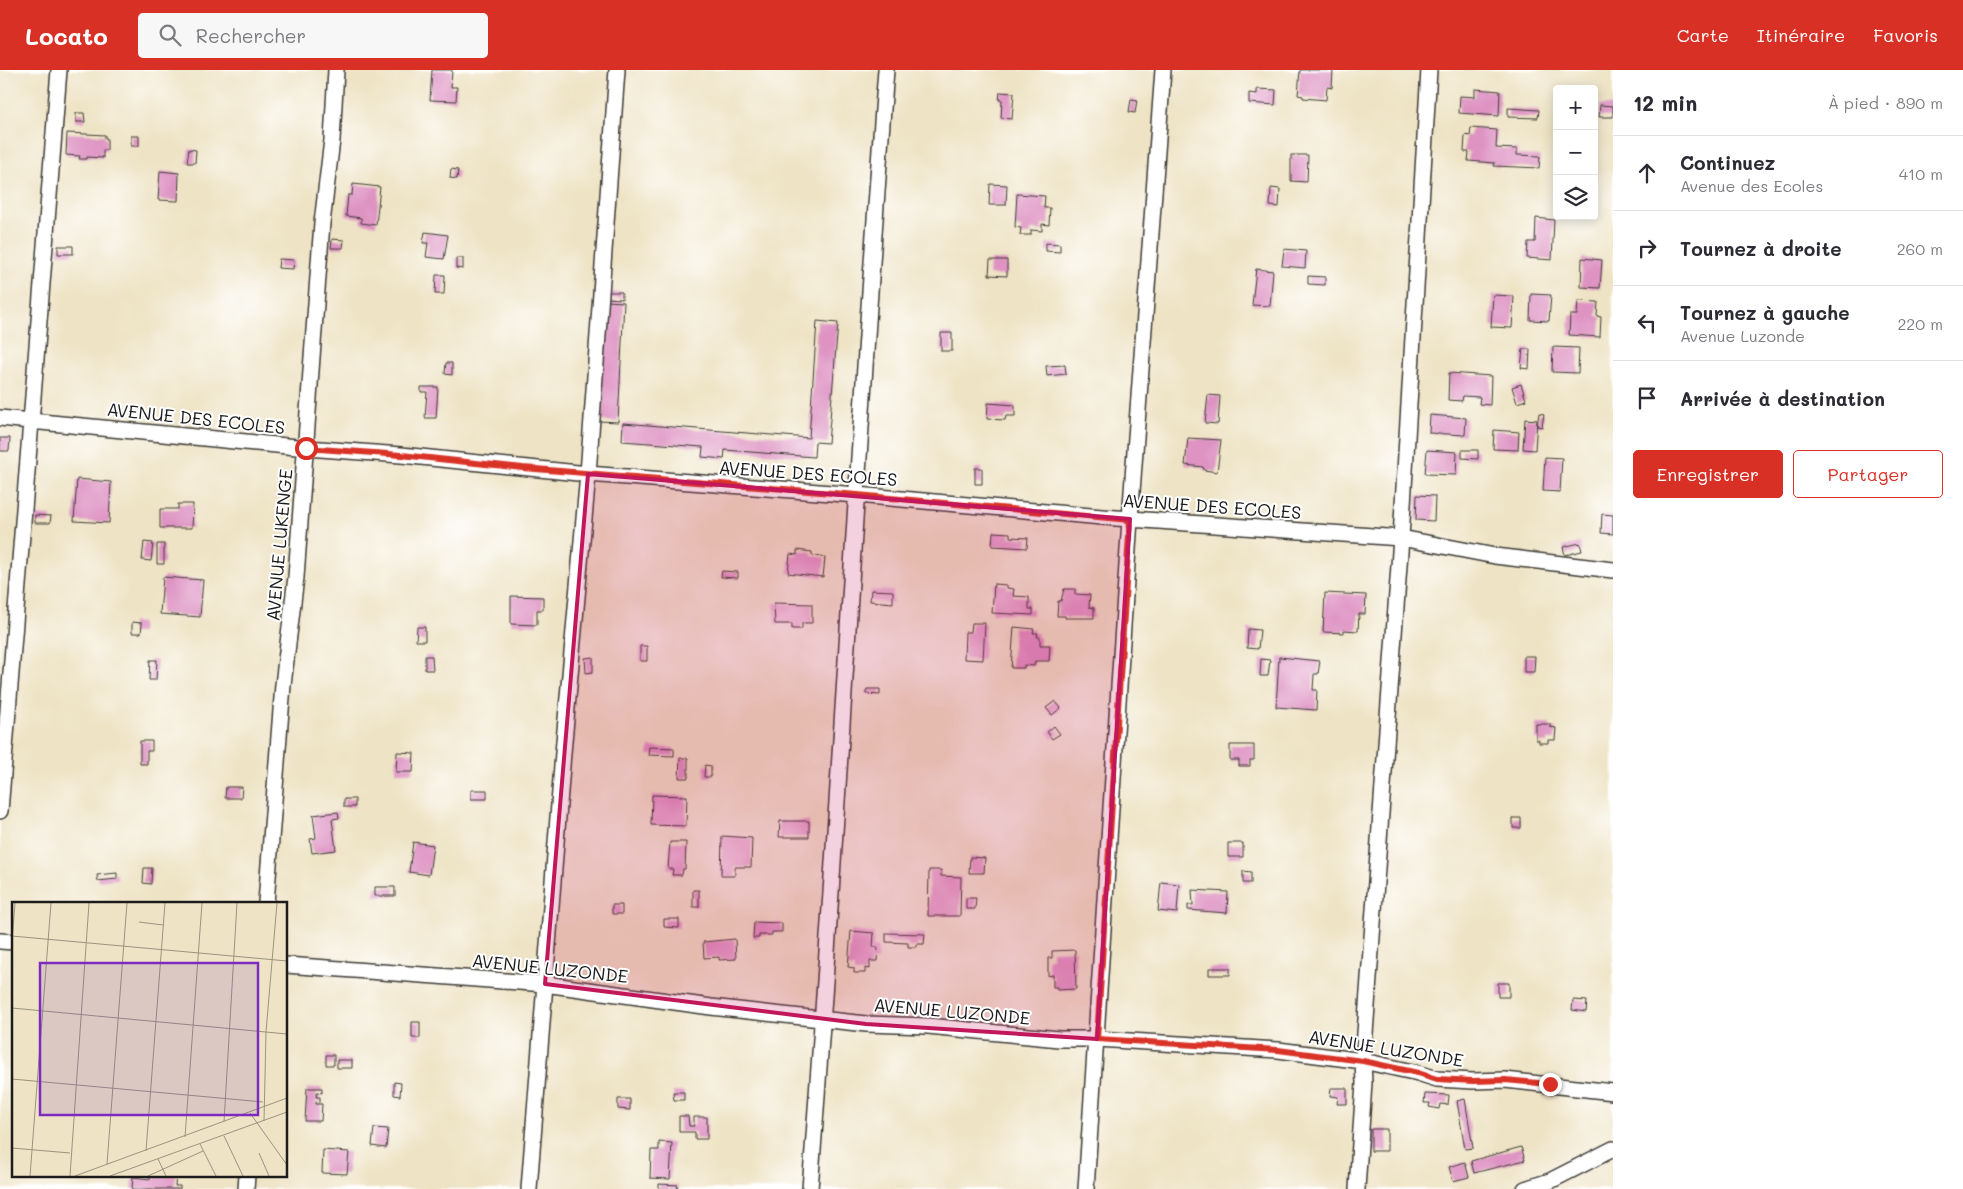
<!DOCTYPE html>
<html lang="fr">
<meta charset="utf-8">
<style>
:root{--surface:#fff;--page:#f7f7f7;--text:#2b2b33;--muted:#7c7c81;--line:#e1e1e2;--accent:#d93025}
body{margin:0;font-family:Mali,sans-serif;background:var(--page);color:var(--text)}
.controls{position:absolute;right:15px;top:15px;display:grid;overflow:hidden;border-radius:5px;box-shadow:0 2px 12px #0003}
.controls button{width:45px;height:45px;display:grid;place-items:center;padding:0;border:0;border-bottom:1px solid var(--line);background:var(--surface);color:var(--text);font:25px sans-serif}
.stop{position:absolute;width:15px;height:15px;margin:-11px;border:4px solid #d93025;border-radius:50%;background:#fff}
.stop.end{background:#d93025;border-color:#fff;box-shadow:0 1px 5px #0008}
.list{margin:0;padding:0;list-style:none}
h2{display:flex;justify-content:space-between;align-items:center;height:65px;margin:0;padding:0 20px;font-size:21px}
h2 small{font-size:16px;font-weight:400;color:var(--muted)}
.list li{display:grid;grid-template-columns:32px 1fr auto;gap:15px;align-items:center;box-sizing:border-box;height:75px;padding:0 20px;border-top:1px solid var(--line)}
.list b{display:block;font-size:19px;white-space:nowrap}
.list p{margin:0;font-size:16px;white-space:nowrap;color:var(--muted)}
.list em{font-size:16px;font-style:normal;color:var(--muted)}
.actions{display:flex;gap:10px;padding:15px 20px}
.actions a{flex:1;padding:11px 0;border:1px solid var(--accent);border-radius:5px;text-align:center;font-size:18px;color:var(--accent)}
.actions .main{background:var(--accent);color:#fff}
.icon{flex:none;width:28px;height:28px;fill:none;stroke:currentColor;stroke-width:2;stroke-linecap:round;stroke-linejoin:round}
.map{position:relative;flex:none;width:1613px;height:1119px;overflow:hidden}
header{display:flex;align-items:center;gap:30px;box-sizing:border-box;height:70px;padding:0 25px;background:var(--accent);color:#fff}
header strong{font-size:24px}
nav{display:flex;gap:28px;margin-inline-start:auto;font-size:18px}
.search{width:350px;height:45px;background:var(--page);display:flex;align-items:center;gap:12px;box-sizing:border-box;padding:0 18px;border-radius:5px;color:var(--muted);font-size:19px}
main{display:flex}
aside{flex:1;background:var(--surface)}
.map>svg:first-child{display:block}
.building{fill:#de93c2}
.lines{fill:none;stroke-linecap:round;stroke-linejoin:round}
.street-casing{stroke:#3c3a35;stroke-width:18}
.street{stroke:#fff;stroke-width:15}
.route{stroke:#d93025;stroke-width:6}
.marked{fill:#c2185b;fill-opacity:0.2;stroke:#c2185b;stroke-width:4;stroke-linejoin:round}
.labels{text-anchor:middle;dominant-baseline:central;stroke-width:4;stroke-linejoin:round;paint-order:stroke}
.street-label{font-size:18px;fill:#1c1c1c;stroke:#fff}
.inset-road{fill:none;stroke:#9a9381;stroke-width:1}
.view{fill:#7b2cbf;fill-opacity:0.15;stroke:#7b2cbf;stroke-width:2.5}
.inset-edge{fill:none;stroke:#1c1c1c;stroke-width:2.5}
</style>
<header>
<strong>Locato</strong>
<div class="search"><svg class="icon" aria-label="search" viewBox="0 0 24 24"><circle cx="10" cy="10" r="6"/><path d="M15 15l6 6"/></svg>Rechercher</div>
<nav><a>Carte</a><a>Itinéraire</a><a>Favoris</a></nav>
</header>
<main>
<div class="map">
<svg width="1613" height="1119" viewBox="0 0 1613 1119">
<rect width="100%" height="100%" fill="#fff"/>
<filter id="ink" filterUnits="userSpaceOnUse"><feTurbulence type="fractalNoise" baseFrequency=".02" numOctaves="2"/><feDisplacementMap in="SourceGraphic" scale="10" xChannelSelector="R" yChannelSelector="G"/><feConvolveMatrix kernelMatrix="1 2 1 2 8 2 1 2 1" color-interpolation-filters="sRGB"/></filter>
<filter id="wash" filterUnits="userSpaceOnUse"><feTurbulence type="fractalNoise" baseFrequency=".0096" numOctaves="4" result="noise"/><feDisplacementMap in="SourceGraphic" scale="20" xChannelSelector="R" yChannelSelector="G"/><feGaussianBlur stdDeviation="1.12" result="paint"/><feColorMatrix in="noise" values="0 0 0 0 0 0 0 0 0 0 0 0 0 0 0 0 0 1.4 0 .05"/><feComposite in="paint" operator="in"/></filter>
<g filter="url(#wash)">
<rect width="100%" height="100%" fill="#eee3c5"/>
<g id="blocks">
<path class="building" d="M432,0h20l-1,17h6l-1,14 -26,-1z
M1300,0h33l-1,18 -5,-1 -1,13 -23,-2v-2l-5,-1z
M1257,19l19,1 -1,15 -26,-2v-10l8,1z
M1475,19l25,2 -1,25 -40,-3 1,-17 15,1z
M1000,22l14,1 -2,26 -11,-1 1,-18h-3z
M1131,29l6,1 -2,13 -6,-1z
M1600,35l13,1v11h-14z
M1508,38l31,2 -1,8 -30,-1z
M76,43h8l1,9h-9z
M1471,58l26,2 -1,18 21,1v6l23,1 -1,12 -45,-2 1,-3 -27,-2 1,-9h-5l1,-17 5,1z
M67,63l38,2v3h2v12h-4v8l-16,-1v2h-8l1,-3 -14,-1z
M131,66h8v10h-8z
M189,79l7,1 -1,13h-8z
M1291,85h17l-1,27 -16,-1z
M451,99l7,1 -1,9 -7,-1z
M160,101l19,2 -1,28 -20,-1z
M353,114l27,3 -4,38 -15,-2v-5l-15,-2 2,-21h4z
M990,114l17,1 -1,20h-17z
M1271,118l9,1 -1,18 -9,-1z
M1017,124l28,2 -1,12h6l-1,17 -7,-1v7l-11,-1v5h-11l1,-7 -6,-1z
M1536,148l18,2 -2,40 -25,-2 1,-16h7z
M425,162l23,3 -4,24 -18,-2 2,-14h-5z
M332,169l12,1 -1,8h-12z
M1046,173l14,1v8l-14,-1z
M58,176h15v8h-15z
M1284,179l22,2 -1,17 -23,-2z
M456,188h7v11l-7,-1z
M1582,188l20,2 -2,28 -19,-1z
M279,189l15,1 -1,9 -15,-1z
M990,190h17v16l-18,-1z
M1256,199l17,2 -3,35 -18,-1z
M436,205h9l-1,19h-9z
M1308,206l17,1v8l-17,-1z
M607,222h15v7l-16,-1z
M1531,224l20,1 -2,26 -19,-1z
M1493,225l21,1 -2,32 -21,-1z
M606,231l18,1 -6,120 -19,-1z
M1578,231l20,1 -1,14 4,1 -1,20 -31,-2 1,-20h7z
M817,251l21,2 -10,120 -13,-1 -1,15 -89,-7 -1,9 -22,-2 1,-10 -81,-6 1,-18 186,15z
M941,263h11v18h-11z
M1553,277l26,1 -1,25 -26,-1z
M1523,279h7l-1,20 -8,-1z
M446,293h6v12l-7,-1z
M1065,295l1,9 -19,2 -1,-10z
M1449,303l42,3 -1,29 -11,-1 1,-7 -17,-1 -1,5 -14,-1z
M1521,314l5,16 -9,3 -5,-16z
M421,317h17l-2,31h-11l2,-26h-6z
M1208,325l12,1 -2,28 -13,-1z
M988,333l27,2v11h-9l-1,4 -18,-1z
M1539,343l5,1 -2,13 -5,-1z
M1430,345l36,3 -1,17 -36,-2z
M1525,349l12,1 -2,30 -12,-1z
M1494,360l25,2 -1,18 -25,-1z
M0,368h10l-1,13h-9z
M1188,368l33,2 -4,32 -13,-2 -1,-3 -18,-2z
M1427,380l30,2 -1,23 -31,-1z
M1462,380h16v9l-16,-1z
M1545,387l17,1 -2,34 -17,-1z
M975,398h7v16h-7z
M77,409l34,3 -2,41 -35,-2z
M1417,425l18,1 -1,25 -18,-1z
M178,434h15l-1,24h-32v-19h18z
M1602,444l11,1v19l-12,-1z
M35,445l16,1 -1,7h-15z
M993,462l17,1v4l18,1 -1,10 -35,-2z
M144,472l9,1 -2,18 -9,-1z
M1580,473l2,8 -17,4 -2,-8z
M157,474h7v20h-7z
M797,480l15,2v3l13,3 -2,19 -35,-4 2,-19 7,1z
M722,501l16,1v6l-17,-1z
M163,507l40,3 -3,37 -40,-3z
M994,514l13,1v3l7,1 -1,7 16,1v12h4v6l-41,-2z
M1064,519h11v5l15,1 -1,12 5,1v10h-29v-2h-8l1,-15h3z
M871,520l22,1v12l-23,-2z
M1325,523l41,2 -1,19h-6l-1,17 -14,-1v3l-21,-1z
M511,526l32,1v13h-6v15l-26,-1z
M774,533l38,1v19h-10v6h-10v-5h-17z
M132,552l10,1 -1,10h-9z
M972,553h13l-2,37 -19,-1 1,-27h6z
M417,557h8v14h-9z
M1014,557l20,2 -1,4h5l-1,4h3v8h10l-1,16h-14l-1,5 -10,-1v3h-13z
M1248,559l12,1 -2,19 -11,-1z
M640,576h7v15h-7z
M425,586h7l1,14h-8z
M1524,586h11l-1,16h-10z
M593,587v15l-7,1 -1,-15z
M1279,587l41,4 -2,13h-4l-1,16h4l-1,20 -40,-3z
M1261,589l9,1 -2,16h-8z
M150,590h7l-1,20h-7z
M867,619h13v6l-14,-1z
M1055,631l6,7 -9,7 -6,-7z
M1536,654h14v3l6,1 -1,12h-7v3h-9v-3h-3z
M1054,656l6,8 -8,5 -5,-7z
M140,671h12v10h-5v13h-7z
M1230,675h24v15h-4v6h-11v-6h-9z
M649,677l25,1v8l-26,-1z
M397,682l17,1 -1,19h-17z
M680,688h8v20h-9z
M705,695l6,1v11h-7z
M226,717h16l-1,11h-16z
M471,720h16v9h-16z
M652,725l35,1 -1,30 -35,-1z
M344,729h11v8h-11z
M338,742l1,6 -7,1 4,31 -24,3 -2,-14 6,-1 -3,-23z
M1513,748h8v10h-8z
M780,751h29v16h-30z
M722,766l30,2 -1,29h-16v9h-14z
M413,772l20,3 -4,30 -20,-3z
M670,772h16l-1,27h-2l-1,6h-10l1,-6h-5z
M1228,773h15v14h-15z
M970,787l15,1 -1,15h-15z
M144,798h8l-1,16 -8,-1z
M929,800h12v6l20,1 -1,39h-32z
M1243,801l8,1v11h-8z
M117,803v6l-19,2 -1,-6z
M1161,812l18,2 -2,29 -19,-2z
M375,817h20v9h-20z
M693,820h6v17h-6z
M1192,820l36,2 -1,21 -39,-3v-5h5z
M966,828h10l-1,11h-9z
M612,835h10v9h-10z
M664,849h15v9l-15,-1z
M754,852l28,1v9h-10v3h-13v3h-6z
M851,861l23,2 -1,14h5l-1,14h-7v8l-5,-1v5h-11v-5l-6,-1z
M886,863l39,1 -1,10h-7v3h-9v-4l-22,-1z
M735,869l1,20 -17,1v-3l-15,1 -1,-16z
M1075,880l1,39 -19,1v-3h-4v-12l-5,1v-18h4v-7z
M1209,898h21v7h-21z
M1498,913h11v14h-11z
M1573,930l14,1 -1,11 -14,-2z
M412,952h8v16h-8z
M326,985h8v10h-8z
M337,990h15v8h-15z
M394,1012l7,1 -1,13 -6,-1z
M307,1018h15v5l-5,-1 -1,5h4v5l-4,-1v3h6l-1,17h-16z
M1331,1018h16v16h-10l1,-7 -8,-1z
M673,1022h11v8h-10z
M1425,1024l24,1 -1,10 -8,-1 -1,5 -10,-2 1,-4h-6z
M618,1029h12v11l-12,-1z
M1465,1029l8,49 -8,1 -8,-48z
M679,1046h9l1,10h5v-9h13v22h-12v-7h-16z
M374,1058l14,1 -2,19 -14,-2z
M1371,1059h16v22h-16z
M659,1072l13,1 -2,36 -20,-1 1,-28h8z
M1521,1077l4,13 -51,13 -3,-12z
M323,1080l26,2 -2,22 -25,-1z
M1465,1092l4,15 -16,4 -4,-14z
M150,1105h26l-1,11h5v3h-48l1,-12 17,2z
M659,1114l19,1 -1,4h-18z"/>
</g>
</g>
<g filter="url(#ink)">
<use href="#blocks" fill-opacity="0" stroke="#3c3a35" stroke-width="1"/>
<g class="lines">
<defs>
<path id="street" d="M0,348l307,30 94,7 187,19 269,21 245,22 299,21 94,18 118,14
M0,741l59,-741
M266,833l17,-218 13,-108 16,-220 10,-134 10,-83 4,-70
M0,871l14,1
M286,895l259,19 166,23 155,17 62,2 131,13h38l181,11 85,11 55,12 19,6 36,2 32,-1 108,12
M246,1119l1,-14
M529,1119l34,-436 25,-279 29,-404
M810,1119c29,-373 47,-746 76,-1119
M1086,1119l44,-670 33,-449
M1357,1119l7,-106 -1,-22 38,-523 28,-468
M1525,1119l25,-8 63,-32"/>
</defs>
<use href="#street" class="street-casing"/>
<use href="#street" class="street"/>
</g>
</g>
<g class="lines" filter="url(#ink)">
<path class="route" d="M306,378l95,7 122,13 334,27 273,25 -33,519 181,11 85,11 55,12 19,6 36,2 32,-1 45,4"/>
</g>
<path class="marked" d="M588,404l542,45 -33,520 -231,-15 -321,-40z"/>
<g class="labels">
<g class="street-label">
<text transform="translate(196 348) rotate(6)">AVENUE DES ECOLES</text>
<text transform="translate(808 403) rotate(4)">AVENUE DES ECOLES</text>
<text transform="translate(1212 436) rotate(4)">AVENUE DES ECOLES</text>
<text transform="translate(279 475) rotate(-85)">AVENUE LUKENGE</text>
<text transform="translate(550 898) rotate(6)">AVENUE LUZONDE</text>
<text transform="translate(952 941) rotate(5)">AVENUE LUZONDE</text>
<text transform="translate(1386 978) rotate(9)">AVENUE LUZONDE</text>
</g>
</g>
<g transform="translate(12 832)">
<rect width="275" height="275" fill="#eee3c5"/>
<path class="inset-road" d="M127,20l24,3M0,34l275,25M0,39l3,-38M0,106l275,26M0,177l251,23M238,211l37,52M252,219l2,-89 11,-129M212,220l13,-219M212,234l19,40M173,235l17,-234M188,242l16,32M0,246l58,5M134,249l19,-248M247,251l10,23M146,257l8,17M95,262l20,-261M18,274l21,-273M58,274l19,-273M63,274l212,-78M98,274l177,-64M136,274l55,-25"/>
<path class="view" d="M28,61h218v152h-218z"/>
<rect width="275" height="275" class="inset-edge"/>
</g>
</svg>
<div class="controls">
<button>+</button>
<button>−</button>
<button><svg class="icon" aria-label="layers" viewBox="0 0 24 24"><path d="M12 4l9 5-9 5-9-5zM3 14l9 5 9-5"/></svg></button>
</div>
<div class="stop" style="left:306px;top:378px"></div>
<div class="stop end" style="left:1550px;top:1014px"></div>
</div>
<aside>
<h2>12 min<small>À pied · 890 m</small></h2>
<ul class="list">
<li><svg class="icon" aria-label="ahead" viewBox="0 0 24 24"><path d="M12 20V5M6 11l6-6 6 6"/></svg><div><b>Continuez</b><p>Avenue des Ecoles</p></div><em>410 m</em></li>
<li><svg class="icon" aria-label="right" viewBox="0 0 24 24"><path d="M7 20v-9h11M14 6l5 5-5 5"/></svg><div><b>Tournez à droite</b></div><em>260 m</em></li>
<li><svg class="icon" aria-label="left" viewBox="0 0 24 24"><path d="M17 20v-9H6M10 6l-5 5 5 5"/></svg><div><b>Tournez à gauche</b><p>Avenue Luzonde</p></div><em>220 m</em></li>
<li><svg class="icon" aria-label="arrive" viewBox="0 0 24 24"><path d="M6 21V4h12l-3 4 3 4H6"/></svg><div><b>Arrivée à destination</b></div></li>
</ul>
<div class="actions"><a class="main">Enregistrer</a><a>Partager</a></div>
</aside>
</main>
